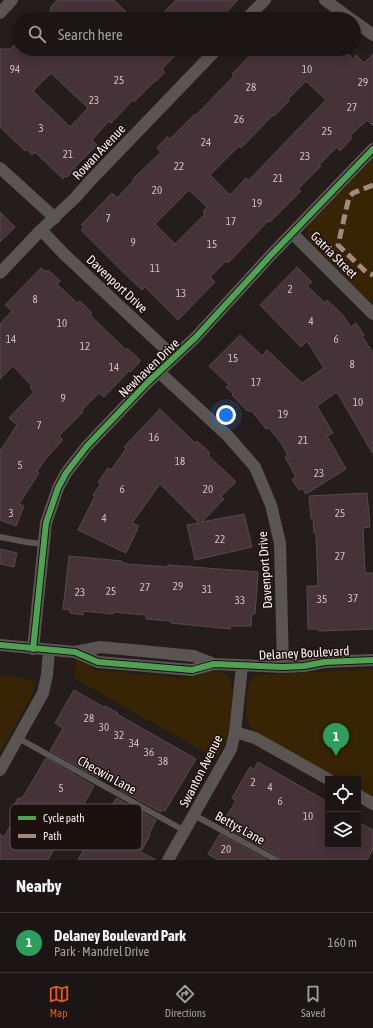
<!DOCTYPE html>
<meta charset="utf-8">
<style>
:root{--surface:#1b1615;--page:#241f1e;--text:#f1f3f6;--muted:#a09fa0;--line:#393534;--accent:#ea580c}
body{margin:0;font-family:"Asap Condensed",sans-serif;background:var(--page);color:var(--text)}
.controls{position:absolute;right:12px;bottom:12px;display:grid;overflow:hidden;border-radius:0px;box-shadow:0 2px 10px #0003}
.controls button{width:36px;height:36px;display:grid;place-items:center;padding:0;border:0;border-bottom:1px solid var(--line);background:var(--surface);color:var(--text);font:20px sans-serif}
.you{position:absolute;left:226px;top:415px;width:14px;height:14px;margin:-10px;border:3px solid #fff;border-radius:50%;background:#1a73e8;box-shadow:0 0 0 6px #1a73e833}
.badge{display:grid;place-items:center;width:26px;height:26px;border-radius:50%;background:var(--accent);color:#fff;font-size:13px;font-weight:700}
.pin{position:absolute;translate:-50% -33px;filter:drop-shadow(0 1px 2px #0008)}
.pin::after{content:'';position:absolute;top:21px;width:14px;height:12px;background:inherit;clip-path:polygon(0 0,100% 0,50% 100%)}
.list{margin:0;padding:0;list-style:none}
h2{display:flex;justify-content:space-between;align-items:center;height:52px;margin:0;padding:0 16px;font-size:17px}
h2 small{font-size:13px;font-weight:400;color:var(--muted)}
.list li{display:grid;grid-template-columns:26px 1fr auto;gap:12px;align-items:center;box-sizing:border-box;height:60px;padding:0 16px;border-top:1px solid var(--line)}
.list b{display:block;font-size:15px;white-space:nowrap}
.list p{margin:0;font-size:13px;white-space:nowrap;color:var(--muted)}
.list em{font-size:13px;font-style:normal;color:var(--muted)}
.icon{flex:none;width:22px;height:22px;fill:none;stroke:currentColor;stroke-width:2;stroke-linecap:round;stroke-linejoin:round}
.map{position:relative;flex:none;width:373px;height:860px;overflow:hidden}
.search{position:absolute;background:var(--surface);box-shadow:0 2px 10px #0003;left:12px;right:12px;top:12px;height:44px;display:flex;align-items:center;gap:10px;box-sizing:border-box;padding:0 14px;border-radius:22px;color:var(--muted);font-size:15px}
.sheet{height:112px;background:var(--surface)}
nav{display:flex;justify-content:space-around;align-items:center;box-sizing:border-box;height:56px;border-top:1px solid var(--line);background:var(--surface);font-size:11px;color:var(--muted)}
nav a{display:grid;justify-items:center;gap:2px}
nav .on{color:var(--accent)}
.map>svg:first-child{display:block}
.green{fill:#362404}
.building{fill:#463239;stroke:#524b4c;fill-rule:evenodd}
.lines{fill:none;stroke-linecap:round;stroke-linejoin:round}
.service{stroke:#5a5453;stroke-width:6}
.minor{stroke:#5a5453;stroke-width:12}
.quiet{stroke:#a5887d;stroke-width:5;stroke-dasharray:10 5;stroke-linecap:butt}
.cycleway-casing{stroke:#1d1110;stroke-width:8}
.cycleway{stroke:#4ca352;stroke-width:6}
.labels{text-anchor:middle;dominant-baseline:central;stroke-width:3;stroke-linejoin:round;paint-order:stroke}
.number-label{font-size:11px;fill:#ccbfc0}
.street-label{font-size:13px;fill:#f8eeed;stroke:#1d1110}
.key{fill:#1d1110;stroke:#5f5352;stroke-width:1}
.key-label{font-size:11px;fill:#f8eeed}
</style>
<div class="map">
<svg width="373" height="860" viewBox="0 0 373 860">
<rect width="100%" height="100%" fill="#241d1c"/>
<path class="green" d="M373,159v145l-63,-62c-5,-8 -3,-14 2,-21z
M76,659l8,3 10,8 90,8c14,0 25,-11 39,-5 3,1 7,4 8,8 3,10 -1,45 -4,55 -2,8 -7,15 -11,22l-141,-79z
M373,669v128l-15,-9v-9h-17l-83,-46c-6,-4 -10,-8 -11,-15 -2,-6 0,-31 3,-37 1,-3 4,-5 7,-6z
M5,675l27,5 3,4 -5,15 -30,54v-74l2,-3z"/>
<path class="building" d="M57,0h57l19,19h-90l8,-9 -1,-2z
M176,0h62l-18,19h-63z
M19,41v8h162l-17,18 -2,3 3,2 -9,9v-1l-22,22 -1,-2 -22,23 -2,-2 -17,19 5,5 -23,23 2,1 -9,8 -1,-1 -3,3 -28,-27 -3,3 -5,-6 -2,2 -25,-24v-78h10zM51,73l37,35 -18,19 -37,-36z
M256,49h87l10,10 3,-4 8,8 9,-9v72l-6,-6 -17,16 2,2 -12,13 -3,-4 -18,18 2,1 -23,23 3,2 -31,31 -2,-1 -40,42 -2,-2 -16,16 5,5 -37,38 -33,-33 -3,3 -21,-20 -40,-40 3,-3 -3,-2 31,-32 5,5 17,-18 -1,-1 28,-27 -4,-4 10,-11 3,2 25,-25 1,1 38,-39 -2,-2zM306,81l20,19 -77,80 -3,-2 -16,17 -20,-20 29,-29 2,2 32,-33 1,1 15,-15 -1,-2zM189,190l18,17 -4,5 2,2 -30,30 -20,-20z
M0,212l15,15 -15,15z
M297,267l15,15 -5,4 18,17 2,-3 15,14 9,13 5,-4 8,12 -2,1 11,17v101l-36,-62 -20,14 16,27 -6,3 19,33 -40,25 -4,-6 -3,2 -7,-11 4,-2 -11,-20 3,-2 -7,-12 -12,-15 -3,1 -14,-18 -2,1 -2,-2 -1,1 -13,-14 -2,-2 1,-1 -7,-7 3,-2 -20,-19 31,-31 22,21 5,-6 35,33 22,-15 -17,-27 -6,6 -41,-42z
M41,268l5,4 2,-2 12,11 -3,3 20,19 3,-2 12,12 -2,2 36,35 1,-2 13,12 -1,3 -9,9 -1,-1 -25,26 -5,-4 -17,17 1,2 -24,24 4,4 -16,17 -10,14 2,2 -20,31 5,2 -8,20 -16,-6v-69l17,-26 -8,-7 25,-26 -4,-4 2,-2 -19,-20 -13,13v-55l12,-13 -7,-6z
M160,409l35,34 2,-2 13,12 -2,2 28,27 -15,14 3,3 -22,23 42,-8 8,33 -57,13 -8,-35 12,-2 -39,-39 -28,39 7,3 -13,27 -48,-23 17,-34 -2,-1 8,-11 -3,-2 10,-14 3,2 15,-21 -2,-2z
M367,493l3,34 -7,1 2,45h8v56l-54,2v-2h-11l-1,-43h11l-2,-53h-2l-1,-14h-2l-2,-23z
M0,549l17,4 -3,14 -14,-3z
M69,556l53,5 -1,2h5v1l42,3v-2l90,7 -3,42h-3l-1,12h-20l-1,3 -59,-6v-2l-25,-2v-4l-33,-3v2l-30,-3v4l-13,-2v-3l-7,-1z
M74,690l31,18v-2l13,7 -1,1 79,45 -31,52 -3,-2 -1,3 -41,-22 2,-3 -22,-13 -1,4 -49,-27 13,-23 -8,-5z
M46,758l48,28 -17,30 -3,-2 -26,46h-48v-26l4,3 14,-24 -6,-3 6,-12 3,1 1,-2h1z
M258,762l70,40v43h30v-23l15,8v19l-6,11h-87l-2,-4 -54,-30 2,-2 -3,-2 13,-21 -4,-3 18,-31 4,2z
M116,798l40,22 -7,14 1,1 -9,17 15,8h-78l19,-34 2,2z
M220,834l47,26h-49l-10,-6z"/>
<g class="lines">
<path class="service" d="M0,537l26,5 17,2
M18,738l167,93
M194,815l82,45"/>
<path class="minor" d="M325,0l26,19
M0,13l12,-13
M246,19l19,-19
M354,21l19,14
M0,168l55,50
M41,230l23,24 110,103
M292,233l81,81
M0,273l41,-43 34,-32 15,-17 127,-132
M159,372l69,64 27,31 16,38 9,38 3,124
M0,645l75,7 23,10 94,8 22,-6 69,3 21,-1 21,-4 48,-2
M33,649l13,-126 12,-35 8,-15 21,-27 61,-64 48,-45 75,-82 102,-106
M75,652l25,-5 94,9 20,8
M235,732l20,6 73,41
M0,770l43,-77 4,-18 2,-25
M358,795l15,9
M168,860l63,-111 4,-17 7,-66"/>
<path class="quiet" d="M373,185l-20,8 -4,4 -11,48 28,27 7,3"/>
<defs>
<path id="cycleway" d="M0,645l75,7 23,10 94,8 22,-6 69,3 21,-1 21,-4 48,-2
M33,649l13,-126 12,-35 8,-15 21,-27 61,-64 48,-45 75,-82 102,-106"/>
</defs>
<use href="#cycleway" class="cycleway-casing"/>
<use href="#cycleway" class="cycleway"/>
</g>
<g class="labels">
<g class="number-label">
<text x="15" y="69">94</text>
<text x="307" y="69">10</text>
<text x="119" y="80">25</text>
<text x="363" y="82">29</text>
<text x="251" y="87">28</text>
<text x="94" y="100">23</text>
<text x="352" y="107">27</text>
<text x="239" y="119">26</text>
<text x="41" y="128">3</text>
<text x="327" y="131">25</text>
<text x="206" y="142">24</text>
<text x="68" y="154">21</text>
<text x="305" y="156">23</text>
<text x="179" y="166">22</text>
<text x="278" y="178">21</text>
<text x="157" y="190">20</text>
<text x="257" y="203">19</text>
<text x="108" y="218">7</text>
<text x="231" y="221">17</text>
<text x="133" y="242">9</text>
<text x="212" y="244">15</text>
<text x="155" y="268">11</text>
<text x="290" y="289">2</text>
<text x="181" y="293">13</text>
<text x="35" y="299">8</text>
<text x="311" y="321">4</text>
<text x="62" y="323">10</text>
<text x="11" y="339">14</text>
<text x="336" y="339">6</text>
<text x="85" y="346">12</text>
<text x="233" y="358">15</text>
<text x="352" y="364">8</text>
<text x="114" y="367">14</text>
<text x="256" y="382">17</text>
<text x="63" y="398">9</text>
<text x="358" y="402">10</text>
<text x="283" y="414">19</text>
<text x="39" y="425">7</text>
<text x="154" y="437">16</text>
<text x="303" y="440">21</text>
<text x="180" y="461">18</text>
<text x="20" y="465">5</text>
<text x="319" y="473">23</text>
<text x="122" y="489">6</text>
<text x="208" y="489">20</text>
<text x="11" y="513">3</text>
<text x="340" y="513">25</text>
<text x="104" y="518">4</text>
<text x="220" y="539">22</text>
<text x="340" y="556">27</text>
<text x="178" y="586">29</text>
<text x="145" y="587">27</text>
<text x="207" y="589">31</text>
<text x="111" y="591">25</text>
<text x="80" y="592">23</text>
<text x="353" y="598">37</text>
<text x="322" y="599">35</text>
<text x="240" y="600">33</text>
<text x="89" y="718">28</text>
<text x="104" y="727">30</text>
<text x="119" y="735">32</text>
<text x="134" y="743">34</text>
<text x="149" y="752">36</text>
<text x="163" y="761">38</text>
<text x="253" y="782">2</text>
<text x="270" y="787">4</text>
<text x="61" y="788">5</text>
<text x="280" y="801">6</text>
<text x="308" y="816">10</text>
<text x="226" y="849">20</text>
</g>
<g class="street-label">
<text transform="translate(99 152) rotate(-47)">Rowan Avenue</text>
<text transform="translate(334 255) rotate(45)">Gatria Street</text>
<text transform="translate(117 284) rotate(43)">Davenport Drive</text>
<text transform="translate(149 368) rotate(-44)">Newhaven Drive</text>
<text transform="translate(265 570) rotate(-94)">Davenport Drive</text>
<text transform="translate(304 653) rotate(-3)">Delaney Boulevard</text>
<text transform="translate(201 771) rotate(-63)">Swanton Avenue</text>
<text transform="translate(107 775) rotate(29)">Checwin Lane</text>
<text transform="translate(240 828) rotate(29)">Bettys Lane</text>
</g>
</g>
<rect x="10" y="804" width="132" height="46" rx="6" class="key"/>
<rect x="18" y="816" width="18" height="4" fill="#4ca352"/>
<rect x="18" y="834" width="18" height="4" fill="#a5887d"/>
<g class="key-label">
<text x="43" y="822">Cycle path</text>
<text x="43" y="840">Path</text>
</g>
</svg>
<div class="controls">
<button><svg class="icon" aria-label="locate" viewBox="0 0 24 24"><circle cx="12" cy="12" r="6"/><path d="M12 2v4M12 18v4M2 12h4M18 12h4"/></svg></button>
<button><svg class="icon" aria-label="layers" viewBox="0 0 24 24"><path d="M12 4l9 5-9 5-9-5zM3 14l9 5 9-5"/></svg></button>
</div>
<div class="you"></div>
<div class="pin badge" style="left:336px;top:756px;background:#2e9e5b">1</div>
<div class="search"><svg class="icon" aria-label="search" viewBox="0 0 24 24"><circle cx="10" cy="10" r="6"/><path d="M15 15l6 6"/></svg>Search here</div>
</div>
<section class="sheet">
<h2>Nearby<small></small></h2>
<ul class="list">
<li><span class="badge" style="background:#2e9e5b">1</span><div><b>Delaney Boulevard Park</b><p>Park · Mandrel Drive</p></div><em>160 m</em></li>
</ul>
</section>
<nav>
<a class="on"><svg class="icon" aria-label="map" viewBox="0 0 24 24"><path d="M3 6l6-2 6 2 6-2v14l-6 2-6-2-6 2zM9 4v14M15 6v14"/></svg>Map</a>
<a><svg class="icon" aria-label="directions" viewBox="0 0 24 24"><path d="M12 3l9 9-9 9-9-9zM9 14v-3h6M13 9l2 2-2 2"/></svg>Directions</a>
<a><svg class="icon" aria-label="saved" viewBox="0 0 24 24"><path d="M7 4h10v16l-5-4-5 4z"/></svg>Saved</a>
</nav>
